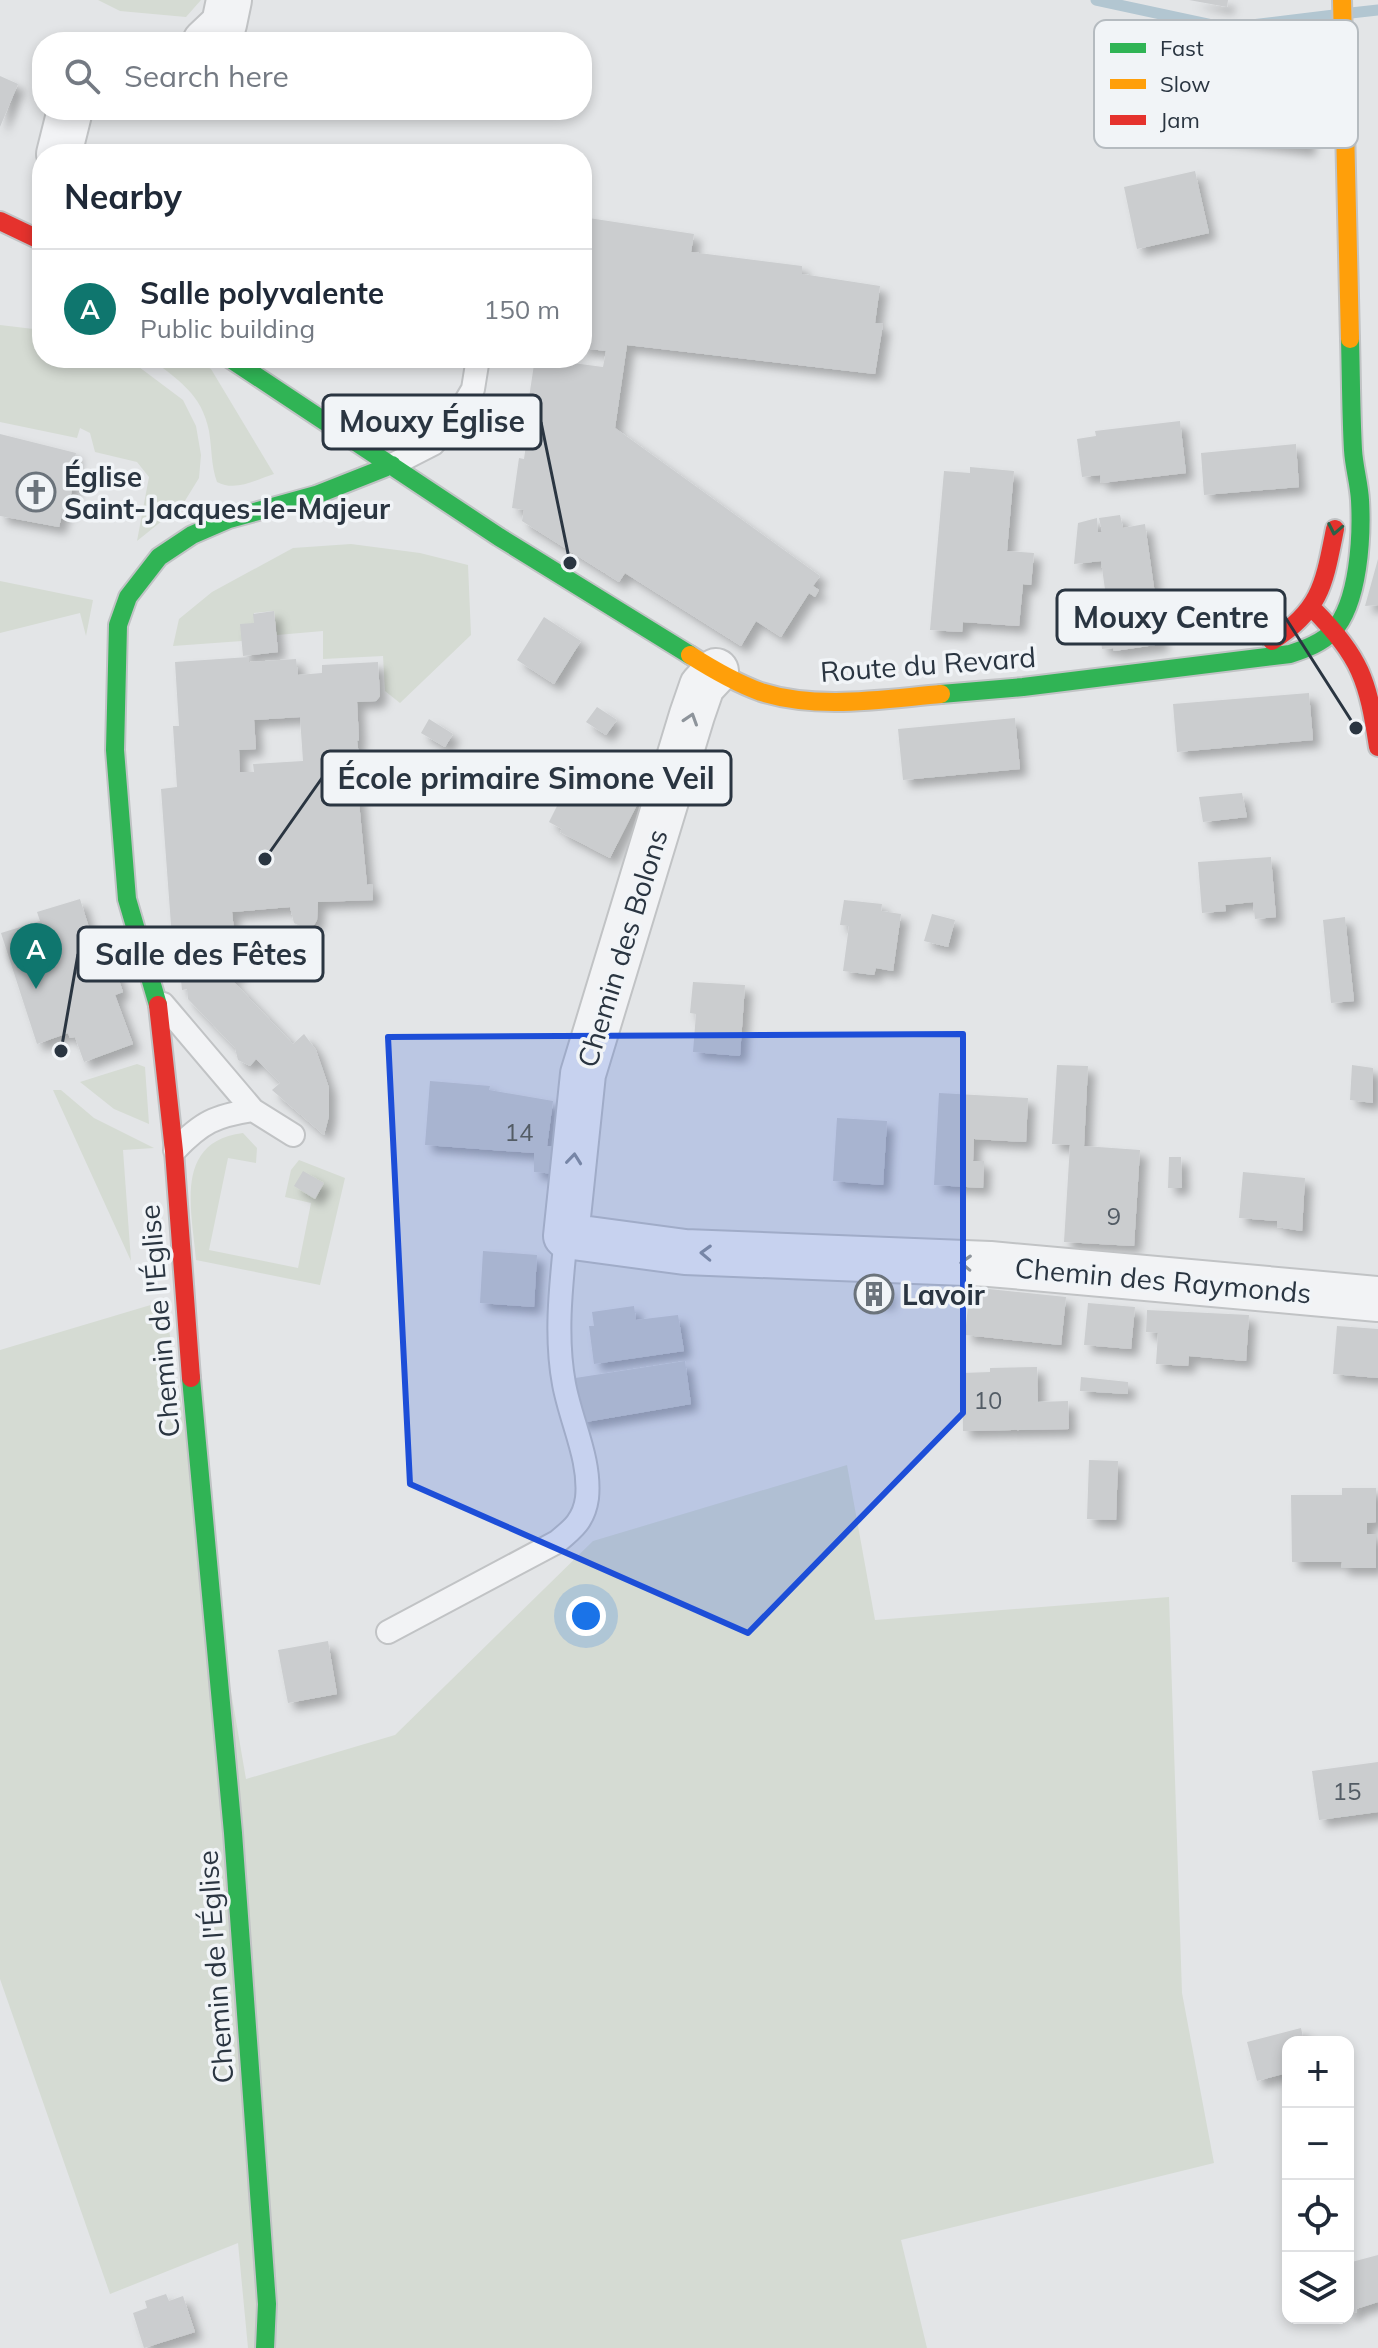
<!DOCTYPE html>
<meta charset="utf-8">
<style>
:root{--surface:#fff;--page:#f6f6f7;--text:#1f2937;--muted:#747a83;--line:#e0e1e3;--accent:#0f766e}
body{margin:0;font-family:Mulish,sans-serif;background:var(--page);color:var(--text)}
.controls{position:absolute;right:24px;bottom:24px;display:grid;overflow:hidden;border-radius:16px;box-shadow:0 4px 12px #0003}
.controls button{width:72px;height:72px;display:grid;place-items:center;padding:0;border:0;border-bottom:2px solid var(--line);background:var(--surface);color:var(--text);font:40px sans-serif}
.you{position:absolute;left:586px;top:1616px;width:28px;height:28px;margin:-20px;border:6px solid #fff;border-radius:50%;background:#1a73e8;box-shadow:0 0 0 12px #1a73e833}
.badge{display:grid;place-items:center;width:52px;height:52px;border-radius:50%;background:var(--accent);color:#fff;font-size:26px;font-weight:700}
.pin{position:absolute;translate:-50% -66px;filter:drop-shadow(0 2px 4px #0008)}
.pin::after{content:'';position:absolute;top:42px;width:28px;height:24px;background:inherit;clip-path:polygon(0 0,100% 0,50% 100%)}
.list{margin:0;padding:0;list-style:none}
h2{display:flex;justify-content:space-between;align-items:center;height:104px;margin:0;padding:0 32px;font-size:34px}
h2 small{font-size:26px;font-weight:400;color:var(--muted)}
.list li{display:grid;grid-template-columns:52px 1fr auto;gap:24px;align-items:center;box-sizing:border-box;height:120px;padding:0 32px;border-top:2px solid var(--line)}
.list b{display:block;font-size:30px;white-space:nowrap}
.list p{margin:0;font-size:26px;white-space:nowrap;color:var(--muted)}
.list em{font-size:26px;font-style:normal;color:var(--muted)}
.icon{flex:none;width:44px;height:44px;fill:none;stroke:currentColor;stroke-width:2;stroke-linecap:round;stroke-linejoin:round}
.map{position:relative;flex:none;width:1378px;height:2348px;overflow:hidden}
.search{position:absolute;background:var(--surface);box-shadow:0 4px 12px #0003;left:32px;top:32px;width:560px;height:88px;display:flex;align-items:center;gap:20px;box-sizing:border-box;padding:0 28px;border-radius:32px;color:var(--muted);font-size:30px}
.panel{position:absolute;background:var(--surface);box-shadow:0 4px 12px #0003;left:32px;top:144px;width:560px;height:224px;border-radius:32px}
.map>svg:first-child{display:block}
.green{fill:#d5dbd3}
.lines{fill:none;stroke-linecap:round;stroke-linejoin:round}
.stream{stroke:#b2c6d1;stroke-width:11}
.building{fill:#cbcdcf;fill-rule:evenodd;filter:url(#shadow)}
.lane-casing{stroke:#c1c3c5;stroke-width:26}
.street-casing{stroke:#c1c3c5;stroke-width:48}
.fast-casing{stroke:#c1c3c5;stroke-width:22}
.slow-casing{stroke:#c1c3c5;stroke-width:22}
.jam-casing{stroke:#c1c3c5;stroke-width:22}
.lane{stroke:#f2f3f5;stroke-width:22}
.street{stroke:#f2f3f5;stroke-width:44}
.fast{stroke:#30b455;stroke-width:18}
.slow{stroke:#ff9f0a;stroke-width:18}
.jam{stroke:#e5322d;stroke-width:18}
.oneway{stroke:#2c6148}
.oneway2{stroke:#8e949b}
.marked{fill:#1d4ed8;fill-opacity:0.2;stroke:#1d4ed8;stroke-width:6;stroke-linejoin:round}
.labels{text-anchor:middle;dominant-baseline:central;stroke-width:7;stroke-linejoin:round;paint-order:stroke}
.number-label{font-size:24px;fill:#535c65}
.poi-label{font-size:28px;font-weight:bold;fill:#2a3541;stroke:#f1f4f7;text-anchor:start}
.street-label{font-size:28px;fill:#2a3541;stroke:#f1f4f7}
.key{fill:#f1f4f7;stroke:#b5bbc0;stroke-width:2}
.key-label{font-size:22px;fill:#2a3541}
.leader{fill:none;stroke:#2a3541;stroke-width:3}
.callout-dot{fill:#2a3541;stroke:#f1f4f7;stroke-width:3}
.callout{fill:#f1f4f7;stroke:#2a3541;stroke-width:3}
.callout-label{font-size:30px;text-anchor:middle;font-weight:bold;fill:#2a3541}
</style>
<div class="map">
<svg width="1378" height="2348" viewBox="0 0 1378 2348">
<defs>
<filter id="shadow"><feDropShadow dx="7" dy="7" stdDeviation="4" flood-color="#0004"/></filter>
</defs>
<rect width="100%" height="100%" fill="#e3e5e7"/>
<path class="green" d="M98,0h103l-15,17 -66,-6z
M0,325l42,5v28h85l56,42 13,26 5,29 -2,23 -16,26 -46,37 12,-64 -12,-15 -42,-10 -5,-19 -10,-5 -3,10 -77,-16z
M150,358h45l16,11 63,105c-19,6 -38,18 -57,8 -6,-17 -5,-33 -8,-51 -7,-37 -31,-51 -59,-73z
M351,544l69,9 48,12 3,70 -71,68 -15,-12 -2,-35 -60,3v-28l-46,4 -3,-24 -20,2v10l-12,18 -69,5 6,-27 33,-27 81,-44z
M0,581l93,19 -7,36 -6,-23 -80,20z
M137,1064l8,3 4,57 -35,-15 -34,-27z
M53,1090h8l33,28 60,30 -31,2 8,111z
M243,1133l14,15 -1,15 -28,-5 -19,92 89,18 13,-65 -26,-6 6,-27 8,-10 46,18 -25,107 -124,-25c-4,-50 -23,-118 47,-127z
M164,1301l82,478 149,-44 198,-194 254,-76 28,155 294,-23 13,396 32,170 -313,77 26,108h-679l-10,-105 -128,51 -110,-315v-629z"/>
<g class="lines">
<path class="stream" d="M1096,0l130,28 108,-13
M1351,13l27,-3"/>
</g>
<path class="building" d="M1189,0h39l-1,7z
M1203,72l113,14 -8,63 -113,-14z
M0,76l18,8 -18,43z
M1195,171l14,62 -72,16 -13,-62z
M582,217l112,17 -3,18 111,14v8l78,12 -5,37 8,1 -8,50 -248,-29 -12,83 205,148 -7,10 6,4 -4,7 -6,-4 -28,44 -25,-16 -15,25 -116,-73 -6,9 -97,-61 2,-11 -12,-2 7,-50 5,1 5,-35h-4l10,-66 68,9 3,-16 -24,-3z
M1180,421l6,52 -85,10 -1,-8 -18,2 -5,-38 19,-3 -1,-5z
M0,434l76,19 -4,19h4l-9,40 -4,-1 -4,16 -59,-11z
M1296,444l3,43 -95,8 -3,-42z
M970,467l44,4 -7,80 27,2 -3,32 -8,-1 -4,42 -56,-4 -1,10 -32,-2 14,-159 26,2z
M1120,515l3,13 22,-4 17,120 -48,7 -1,-3 -11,1 -3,-22 11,-2 -9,-64 -27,3 4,-41 19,-5 1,14h4l-3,-14z
M1378,559v46l-13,1z
M274,611l4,41 -35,4 -3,-32 14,-1 -1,-9z
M544,617l37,24 -27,43 -37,-24z
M249,657v5l47,-3 2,16 24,-2v-8l56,-3 2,34 -4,5 -19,1 2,38 -2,1 7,49h-6l3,33 6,62 5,-1 1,16 -55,2 -1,18 -3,5 -10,3 -10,-5 -4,-16 -58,5 7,63 -11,1 65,68 11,-10 12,16 13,38v28l-5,19 -52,-45 8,-7 -24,-24 -6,7 -12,-6 -3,-12 -47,-49 -1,-10 -5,1 -4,-38h-5l-12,-163 16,-2 -4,-61h6l-4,-64zM300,717l3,44 -50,3 1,8h-14l-1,-22 17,-1 -2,-29z
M1309,693l4,47 -136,12 -4,-48z
M597,707l20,13 -11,15 -20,-13z
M1015,718l5,51 -117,11 -5,-51z
M429,719l24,15 -8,13 -24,-14z
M609,758l41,21 -40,79 -50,-26 2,-3 -13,-7 13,-26 14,7 13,-27 9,5z
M1242,793l5,24 -44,5 -4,-25z
M1271,857l5,60 -21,2 -2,-17 -28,3 1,6 -24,2 -4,-51z
M80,899l10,32 11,-3 22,64 -8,3 18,49 -49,18 -9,-25 -5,1 -2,-5 -31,11 -36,-111 39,-12 -3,-9z
M844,900l38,4 -1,7 20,3 -8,57 -17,-3 -2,7 -31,-4 6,-45 -9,-1z
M932,914l23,6 -7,27 -24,-6z
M1345,917l9,84 -23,2 -8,-83z
M693,982l52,3 -5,71 -47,-4 3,-38 -6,-1z
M1057,1065l31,1 -4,80 56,4 -6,96 -70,-4 6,-97 -18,-1z
M1352,1065l21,3v35l-23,-3z
M430,1081l60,5 -1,4 64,11 -6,45h11l-2,28 -22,-2v-19l-109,-8z
M939,1093l89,5 -2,44 -52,-3 -1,22h11l-1,27 -49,-3z
M837,1118l50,3 -4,64 -50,-4z
M1169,1157h12l1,31h-14z
M303,1171l21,12 -9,16 -21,-13z
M1243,1172l62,6 -3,53 -25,-4v-6l-38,-3z
M483,1251l54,4 -3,52 -54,-4z
M861,1286l27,1v16l-27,-2z
M970,1287l96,10 -5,48 -96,-10z
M1088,1303l47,4 -4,42 -47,-4z
M634,1306l2,14 42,-5 6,36 -90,13 -5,-38h5l-2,-14z
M1147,1310l102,5 -3,46 -57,-5 -1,10 -32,-2 2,-31 -12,-1z
M1337,1326l41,3v49l-45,-4z
M685,1361l6,43 -111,19 -11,-44z
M1037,1367l1,35 30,-1 1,28 -106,2 -1,-58 28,-1v-4z
M1081,1377l47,5v12l-48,-3z
M1089,1460l29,1 -2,59 -29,-1z
M1342,1488h34v34l-9,1v11h9v34h-35l1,-6h-50l-1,-67h51z
M328,1641l9,53 -49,9 -10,-53z
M1378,1762v50l-59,8 -7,-49z
M1301,2028l3,14h-16v46l-5,-14 -26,7 -10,-39z
M1378,2255v47l-22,7 1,3 -9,2v-51z
M166,2294l3,7 14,-5 12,36 -51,16 -11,-35 14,-5 -2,-7z"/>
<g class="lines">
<defs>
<path id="lane" d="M392,465l41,-21 24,-28 16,-27 5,-31
M163,1004l90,106
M175,1150c27,-28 40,-34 78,-40l40,25
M388,1632l169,-90c16,-13 27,-22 30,-44 4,-38 -16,-76 -23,-114 -9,-48 -3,-99 2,-148"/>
<path id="street" d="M205,42l19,-18 5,-24
M59,154l11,-44
M716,671l-14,15 -10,29 -109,359 -17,162 119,16 305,12 388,35"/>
<path id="fast" d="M229,358l270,179 191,118
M941,694l82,-7 267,-33c15,-5 32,-11 43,-23 26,-28 29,-95 27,-131 -1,-17 -6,-33 -7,-50 -2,-37 -2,-74 -3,-111
M158,1005l-31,-106 -12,-149 3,-125 10,-28 31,-40 33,-22 37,-16 87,-24 76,-30
M191,1378l42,455 34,471 -2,44"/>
<path id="slow" d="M1342,0l8,339
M690,655c22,14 46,28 71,37 57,18 122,7 180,2"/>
<path id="jam" d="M0,221l42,20
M1313,609c48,48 55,72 65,138
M1272,641c49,-31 52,-57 63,-112
M158,1005l16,146 17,227"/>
</defs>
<use href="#lane" class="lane-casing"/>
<use href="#street" class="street-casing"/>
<use href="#fast" class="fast-casing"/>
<use href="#slow" class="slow-casing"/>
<use href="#jam" class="jam-casing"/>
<use href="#lane" class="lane"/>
<use href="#street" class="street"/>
<use href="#fast" class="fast"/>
<use href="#slow" class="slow"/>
<use href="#jam" class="jam"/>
</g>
<defs><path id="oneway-chevron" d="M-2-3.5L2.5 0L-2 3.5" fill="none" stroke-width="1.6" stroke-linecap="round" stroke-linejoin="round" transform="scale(2)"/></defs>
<use class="oneway" href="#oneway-chevron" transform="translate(1335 529) rotate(101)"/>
<g class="oneway2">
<use href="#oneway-chevron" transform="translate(691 719) rotate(-72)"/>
<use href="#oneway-chevron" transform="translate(574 1159) rotate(-84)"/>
<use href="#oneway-chevron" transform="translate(706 1253) rotate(-178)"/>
<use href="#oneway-chevron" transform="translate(966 1263) rotate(-178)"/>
</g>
<path class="marked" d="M963,1034v379l-215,220 -338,-149 -22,-447z"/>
<defs>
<symbol id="church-ring" viewBox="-11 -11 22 22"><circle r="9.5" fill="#f1f4f7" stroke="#6b737b" stroke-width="1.5"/><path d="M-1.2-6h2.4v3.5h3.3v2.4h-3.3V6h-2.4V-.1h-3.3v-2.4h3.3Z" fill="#6b737b"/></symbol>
<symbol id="building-ring" viewBox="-11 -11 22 22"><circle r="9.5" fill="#f1f4f7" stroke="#6b737b" stroke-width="1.5"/><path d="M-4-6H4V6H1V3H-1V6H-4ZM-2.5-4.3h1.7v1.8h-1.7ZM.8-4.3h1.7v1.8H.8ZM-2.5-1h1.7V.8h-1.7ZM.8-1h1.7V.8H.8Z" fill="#6b737b"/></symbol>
</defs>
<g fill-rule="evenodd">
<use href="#church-ring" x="14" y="470" width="44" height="44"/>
<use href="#building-ring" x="852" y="1272" width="44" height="44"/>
</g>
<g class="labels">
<g class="number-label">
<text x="519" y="1132">14</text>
<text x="1114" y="1216">9</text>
<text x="988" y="1400">10</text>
<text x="1347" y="1791">15</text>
</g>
<g class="poi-label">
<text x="64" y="476">Église<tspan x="64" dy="32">Saint-Jacques-le-Majeur</tspan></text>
<text x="902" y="1294">Lavoir</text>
</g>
<g class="street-label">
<text transform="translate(928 664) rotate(-4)">Route du Revard</text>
<text transform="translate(622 948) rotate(-73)">Chemin des Bolons</text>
<text transform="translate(1163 1280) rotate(5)">Chemin des Raymonds</text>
<text transform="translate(159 1321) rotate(-95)">Chemin de l'Église</text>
<text transform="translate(215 1967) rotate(-94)">Chemin de l'Église</text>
</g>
</g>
<rect x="1094" y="20" width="264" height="128" rx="12" class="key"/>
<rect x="1110" y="43" width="36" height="10" fill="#30b455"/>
<rect x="1110" y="79" width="36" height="10" fill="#ff9f0a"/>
<rect x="1110" y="115" width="36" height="10" fill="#e5322d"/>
<g class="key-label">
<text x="1160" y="56">Fast</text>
<text x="1160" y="92">Slow</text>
<text x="1160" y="128">Jam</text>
</g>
<path class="leader" d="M570 563L541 422M1356 728L1285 617M265 859L322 778M61 1051L78 954"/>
<g class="callout-dot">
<circle cx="570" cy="563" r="8"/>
<circle cx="1356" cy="728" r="8"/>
<circle cx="265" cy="859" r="8"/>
<circle cx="61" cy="1051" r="8"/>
</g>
<g class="callout">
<rect x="323" y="395" width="218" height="54" rx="8"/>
<rect x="1057" y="590" width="228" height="54" rx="8"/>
<rect x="322" y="751" width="409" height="54" rx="8"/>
<rect x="78" y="927" width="245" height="54" rx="8"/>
</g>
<g class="callout-label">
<text x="432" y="432">Mouxy Église</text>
<text x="1171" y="628">Mouxy Centre</text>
<text x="526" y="789">École primaire Simone Veil</text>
<text x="201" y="965">Salle des Fêtes</text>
</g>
</svg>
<div class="controls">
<button>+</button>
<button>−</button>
<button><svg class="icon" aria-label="locate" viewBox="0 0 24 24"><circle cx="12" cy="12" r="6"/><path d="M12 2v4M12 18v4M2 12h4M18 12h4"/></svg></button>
<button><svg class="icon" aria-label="layers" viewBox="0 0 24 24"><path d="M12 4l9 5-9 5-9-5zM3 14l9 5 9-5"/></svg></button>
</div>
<div class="you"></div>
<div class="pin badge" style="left:36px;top:989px">A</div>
<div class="search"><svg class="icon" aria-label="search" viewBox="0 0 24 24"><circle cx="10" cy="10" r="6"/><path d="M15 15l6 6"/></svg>Search here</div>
<section class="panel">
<h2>Nearby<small></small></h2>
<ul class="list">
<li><span class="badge">A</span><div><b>Salle polyvalente</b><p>Public building</p></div><em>150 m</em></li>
</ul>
</section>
</div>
